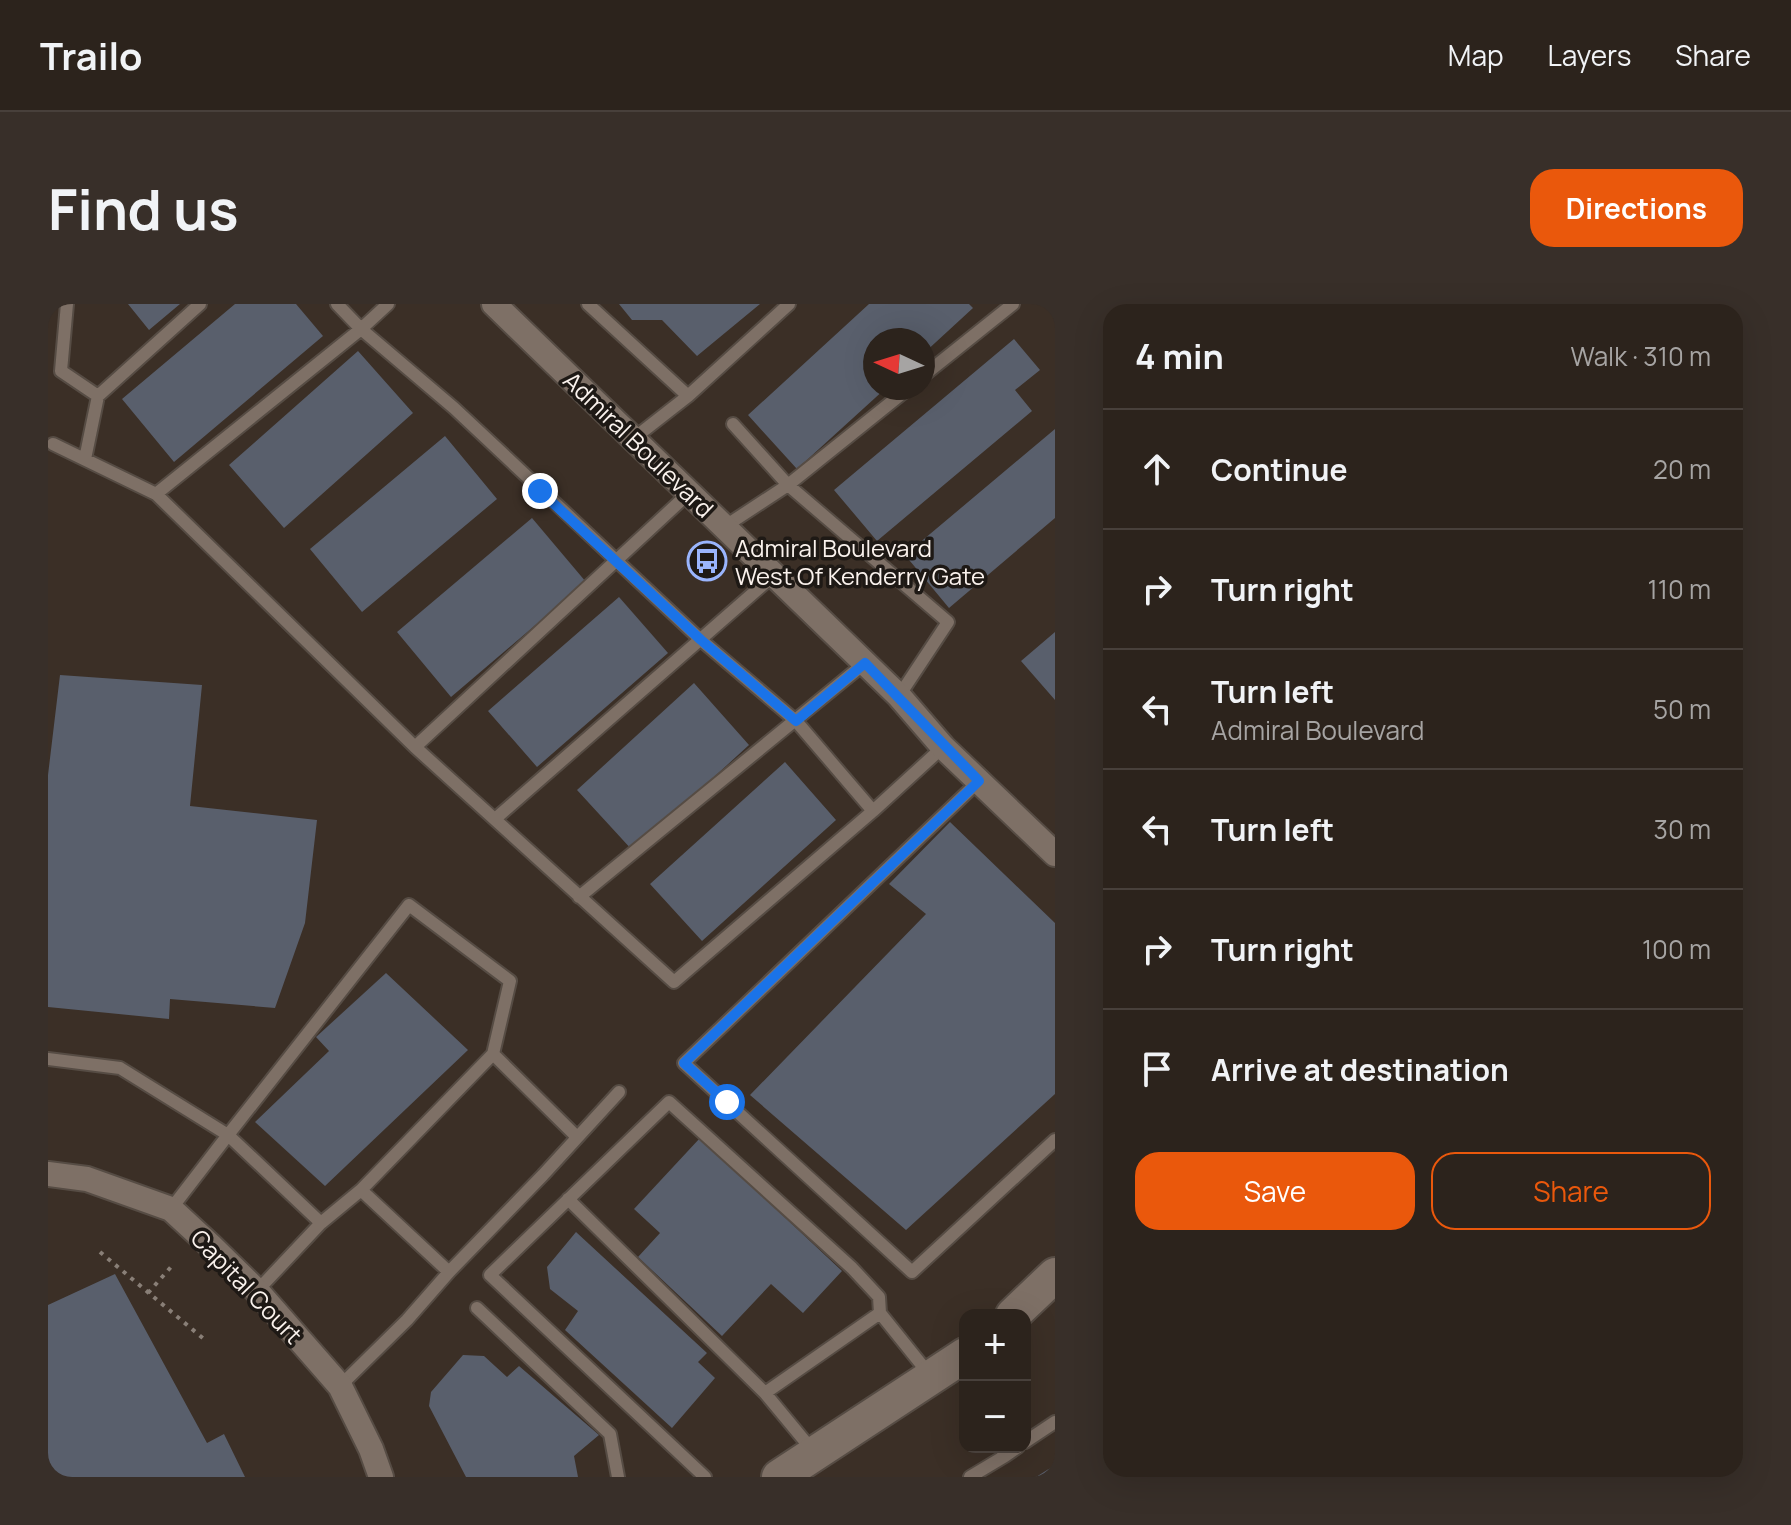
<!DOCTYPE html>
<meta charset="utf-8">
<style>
:root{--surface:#2c231c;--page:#382f29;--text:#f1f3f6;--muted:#a6a4a3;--line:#48403b;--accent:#ea580c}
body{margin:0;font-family:Manrope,sans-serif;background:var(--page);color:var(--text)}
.controls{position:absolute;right:24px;bottom:24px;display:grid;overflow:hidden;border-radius:16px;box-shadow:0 8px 32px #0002}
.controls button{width:72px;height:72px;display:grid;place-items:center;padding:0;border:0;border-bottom:2px solid var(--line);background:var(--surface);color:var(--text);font:40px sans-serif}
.compass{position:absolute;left:815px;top:24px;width:72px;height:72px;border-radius:50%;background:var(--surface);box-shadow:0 8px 32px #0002;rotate:274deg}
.stop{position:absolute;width:24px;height:24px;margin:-18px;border:6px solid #1a73e8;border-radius:50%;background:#fff}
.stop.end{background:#1a73e8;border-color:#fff;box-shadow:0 2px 8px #0008}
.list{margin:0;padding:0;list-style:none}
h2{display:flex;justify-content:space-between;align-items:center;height:104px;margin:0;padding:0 32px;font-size:34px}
h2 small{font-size:26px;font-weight:400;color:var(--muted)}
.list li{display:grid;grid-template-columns:52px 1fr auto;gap:24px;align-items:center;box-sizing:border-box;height:120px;padding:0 32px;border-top:2px solid var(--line)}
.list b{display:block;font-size:30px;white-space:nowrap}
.list p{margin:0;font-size:26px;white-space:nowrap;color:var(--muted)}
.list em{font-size:26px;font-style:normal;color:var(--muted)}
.actions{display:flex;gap:16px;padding:24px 32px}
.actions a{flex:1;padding:18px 0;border:2px solid var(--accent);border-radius:24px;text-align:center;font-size:28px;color:var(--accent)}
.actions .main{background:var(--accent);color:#fff}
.icon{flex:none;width:44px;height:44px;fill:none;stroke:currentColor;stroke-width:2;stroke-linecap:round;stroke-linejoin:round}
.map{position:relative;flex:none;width:1007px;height:1173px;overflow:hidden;border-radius:24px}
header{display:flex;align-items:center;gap:48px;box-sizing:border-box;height:112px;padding:0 40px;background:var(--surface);border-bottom:2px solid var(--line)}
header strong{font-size:38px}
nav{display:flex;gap:44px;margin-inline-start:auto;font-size:28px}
.intro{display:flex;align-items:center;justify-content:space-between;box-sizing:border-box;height:192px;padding:0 48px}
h1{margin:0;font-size:56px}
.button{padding:20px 36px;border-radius:24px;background:var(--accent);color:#fff;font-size:28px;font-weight:700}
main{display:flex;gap:48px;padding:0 48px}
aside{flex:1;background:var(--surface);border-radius:24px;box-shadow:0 8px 32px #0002}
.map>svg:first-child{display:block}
.building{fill:#595f6c}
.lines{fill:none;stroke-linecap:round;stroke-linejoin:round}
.lane-casing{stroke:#564c44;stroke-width:16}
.street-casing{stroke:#564c44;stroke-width:28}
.secondary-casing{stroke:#564c44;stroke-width:38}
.path{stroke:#897f77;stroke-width:4;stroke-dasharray:4 6;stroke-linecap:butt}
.lane{stroke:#7e7066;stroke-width:12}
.street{stroke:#7e7066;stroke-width:24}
.secondary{stroke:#7e7066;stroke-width:34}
.route{stroke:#1a73e8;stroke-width:10}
.labels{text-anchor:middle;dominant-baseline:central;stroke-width:7;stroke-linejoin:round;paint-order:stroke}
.street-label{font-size:24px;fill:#faf2ed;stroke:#1e1915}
.poi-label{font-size:24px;fill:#faf2ed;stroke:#1e1915;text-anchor:start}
</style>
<header>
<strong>Trailo</strong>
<nav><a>Map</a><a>Layers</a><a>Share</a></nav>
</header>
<div class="intro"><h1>Find us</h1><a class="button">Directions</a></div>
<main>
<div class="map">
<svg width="1007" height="1173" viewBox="0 0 1007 1173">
<rect width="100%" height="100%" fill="#3b2f26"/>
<path class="building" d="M80,0h52l-31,26z
M187,0h61l27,32 -149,126 -52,-63z
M571,0h141l-63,52 -35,-36h-30z
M821,0h100l4,4 -50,46v-14h-48v48h11l-89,81 -49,-54z
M966,35l26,31 -25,20 17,21 -155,130 -43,-51z
M310,47l55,62 -129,115 -55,-63z
M1007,125v89l-106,90 -44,-53z
M397,132l52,63 -135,113 -52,-63z
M484,214l54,64 -135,115 -54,-65z
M571,293l49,56 -131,114 -49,-56z
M1007,328v68l-34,-39z
M12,371l142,10 -12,121 127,14 -12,103 -30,85 -105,-9 -1,20 -121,-12v-232z
M646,379l55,62 -116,106 -56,-61z
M737,458l51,58 -134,121 -52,-57z
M902,518l105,101v171l-149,136 -156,-135 176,-181 -37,-30z
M338,669l82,77 -143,136 -70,-64 74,-71 -13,-14z
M652,834l142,133 -39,42 -32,-29 -49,52 -84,-79 22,-24 -26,-24z
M528,928l131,121 -9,9 17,16 -43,50 -107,-98 13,-19 -28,-22 -3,-22z
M67,970l92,169 17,-9 21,43h-197v-172z
M415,1051l21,1 23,21 12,-11 80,69 -25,21 4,21h-112l-37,-71 2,-14z
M1007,1161v12h-19z"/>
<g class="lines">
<defs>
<path id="lane" d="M19,0l-6,67 37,25 -13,63
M289,0l24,25 93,79 247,232 95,81 77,90
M540,0l100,92
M875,72l90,-72
M50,92l102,-92
M685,120l55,61 121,-97
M585,135l55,-43 101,-92
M5,140l103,50 259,253 259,235 199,-171 70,-64
M108,190l205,-165 27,-25
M676,223l64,-42 160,137 -49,74
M367,443l274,-254
M931,477l-295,282 228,209 143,-132
M447,515l279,-244
M531,593l286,-234
M0,755l72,9 108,67 181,-230 101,76 -17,73 84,83
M313,886l132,-136
M520,895l197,194
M123,905l57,-74 93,88
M209,987l64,-68 40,-33 88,82
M429,1004l133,126 8,43
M292,1082l67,-66 42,-48 94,-97 76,-83
M977,1138l30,-20
M953,1143l4,9 13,-9
M765,1147l-48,-58 115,-80 49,61
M657,1173l-215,-202 179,-173 183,166 27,29 1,16
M922,1173l35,-21"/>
<path id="street" d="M446,0l405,392 44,51 112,107
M0,870l39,5 84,30 40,37 46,45 83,95 31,63 10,28"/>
<path id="secondary" d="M965,1011l42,-40
M731,1173l186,-122"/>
</defs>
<use href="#lane" class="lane-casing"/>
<use href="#street" class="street-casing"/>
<use href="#secondary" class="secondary-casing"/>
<path class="path" d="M52,948l105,88
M100,989l23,-26"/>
<use href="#lane" class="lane"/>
<use href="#street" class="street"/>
<use href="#secondary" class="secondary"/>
</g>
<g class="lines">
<path class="route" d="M492,187l161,149 95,81 69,-58 114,118 -295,282 43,39"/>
</g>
<defs>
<symbol id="bus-ring" viewBox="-11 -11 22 22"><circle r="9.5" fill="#1e1915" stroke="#9ab5fd" stroke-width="1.5"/><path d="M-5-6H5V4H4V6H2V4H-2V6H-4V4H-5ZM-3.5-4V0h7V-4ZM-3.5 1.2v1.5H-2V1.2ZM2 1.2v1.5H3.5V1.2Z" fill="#9ab5fd"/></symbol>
</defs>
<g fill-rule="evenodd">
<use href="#bus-ring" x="637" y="235" width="44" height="44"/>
</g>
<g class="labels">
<g class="street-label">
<text transform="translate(591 140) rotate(44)">Admiral Boulevard</text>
<text transform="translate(199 982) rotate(46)">Capital Court</text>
</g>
<g class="poi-label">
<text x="687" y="243">Admiral Boulevard<tspan x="687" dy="28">West Of Kenderry Gate</tspan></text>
</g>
</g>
</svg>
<div class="controls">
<button>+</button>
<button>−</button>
</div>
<svg class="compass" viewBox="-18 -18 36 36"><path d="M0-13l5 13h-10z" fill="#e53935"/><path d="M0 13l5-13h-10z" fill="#a6a4a3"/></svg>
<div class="stop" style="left:679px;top:798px"></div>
<div class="stop end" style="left:492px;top:187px"></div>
</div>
<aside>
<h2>4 min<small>Walk · 310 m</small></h2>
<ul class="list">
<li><svg class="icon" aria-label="ahead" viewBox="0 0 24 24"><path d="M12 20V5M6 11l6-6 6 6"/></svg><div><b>Continue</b></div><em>20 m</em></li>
<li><svg class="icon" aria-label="right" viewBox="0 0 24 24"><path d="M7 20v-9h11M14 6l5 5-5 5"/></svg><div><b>Turn right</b></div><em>110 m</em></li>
<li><svg class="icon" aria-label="left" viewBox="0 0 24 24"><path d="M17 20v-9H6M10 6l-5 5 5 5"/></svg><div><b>Turn left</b><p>Admiral Boulevard</p></div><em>50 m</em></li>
<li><svg class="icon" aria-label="left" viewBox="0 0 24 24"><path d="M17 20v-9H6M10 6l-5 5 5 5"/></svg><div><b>Turn left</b></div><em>30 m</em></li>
<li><svg class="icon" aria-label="right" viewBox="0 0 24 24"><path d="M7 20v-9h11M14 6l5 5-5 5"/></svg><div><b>Turn right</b></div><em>100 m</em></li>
<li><svg class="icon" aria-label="arrive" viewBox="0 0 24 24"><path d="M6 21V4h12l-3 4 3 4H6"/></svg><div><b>Arrive at destination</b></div></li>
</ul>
<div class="actions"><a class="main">Save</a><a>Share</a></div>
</aside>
</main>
